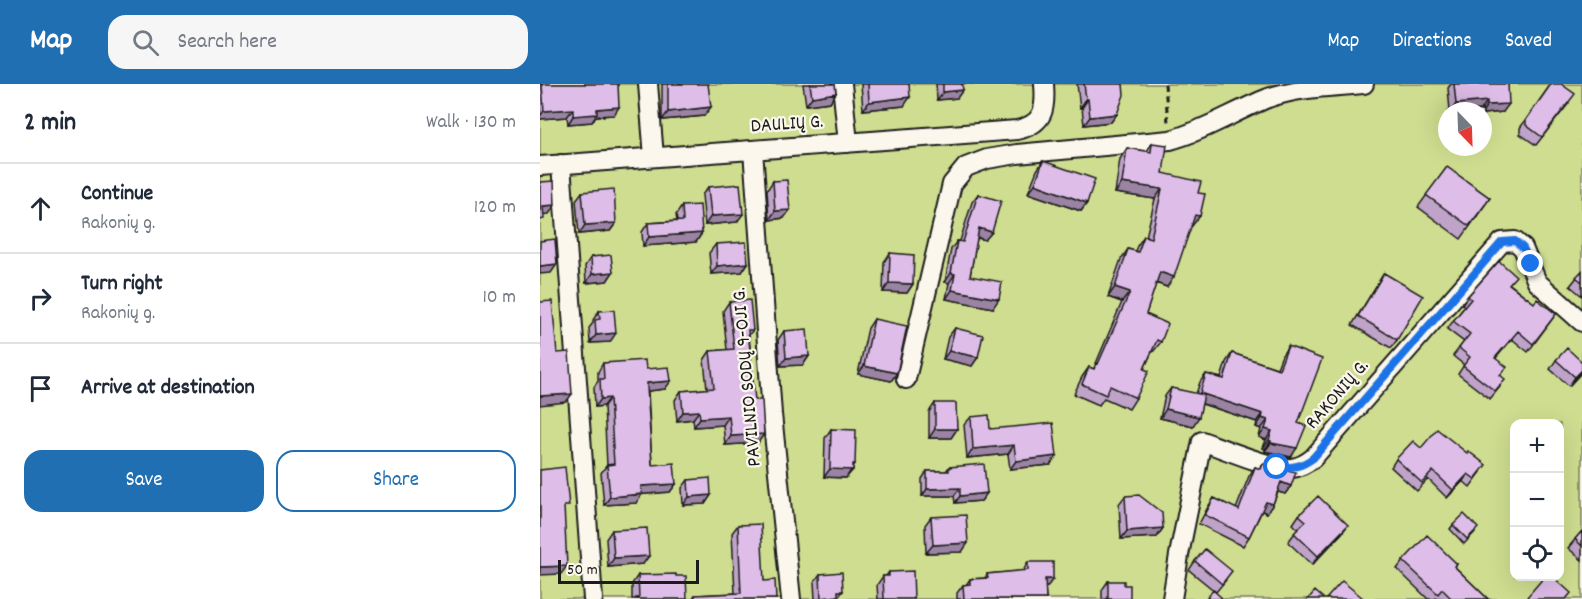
<!DOCTYPE html>
<meta charset="utf-8">
<style>
:root{--surface:#fff;--page:#f6f6f7;--text:#1f2937;--muted:#747a83;--line:#e0e1e3;--accent:#1f6fb2}
body{margin:0;font-family:Dekko,sans-serif;background:var(--page);color:var(--text)}
.controls{position:absolute;right:18px;bottom:18px;display:grid;overflow:hidden;border-radius:12px;box-shadow:0 6px 24px #0002}
.controls button{width:54px;height:54px;display:grid;place-items:center;padding:0;border:0;border-bottom:2px solid var(--line);background:var(--surface);color:var(--text);font:30px sans-serif}
.compass{position:absolute;left:898px;top:18px;width:54px;height:54px;border-radius:50%;background:var(--surface);box-shadow:0 6px 24px #0002;rotate:157deg}
.scale{position:absolute;left:18px;bottom:15px;width:141px;box-sizing:border-box;padding-left:6px;border:3px solid #1c1c1c;border-top:0;font-size:16px;line-height:21px;white-space:nowrap;color:#1c1c1c;-webkit-text-stroke:4px #fbf7ec;paint-order:stroke}
.stop{position:absolute;width:18px;height:18px;margin:-14px;border:4px solid #1a73e8;border-radius:50%;background:#fff}
.stop.end{background:#1a73e8;border-color:#fff;box-shadow:0 2px 6px #0008}
.list{margin:0;padding:0;list-style:none}
h2{display:flex;justify-content:space-between;align-items:center;height:78px;margin:0;padding:0 24px;font-size:26px}
h2 small{font-size:20px;font-weight:400;color:var(--muted)}
.list li{display:grid;grid-template-columns:39px 1fr auto;gap:18px;align-items:center;box-sizing:border-box;height:90px;padding:0 24px;border-top:2px solid var(--line)}
.list b{display:block;font-size:22px;white-space:nowrap}
.list p{margin:0;font-size:20px;white-space:nowrap;color:var(--muted)}
.list em{font-size:20px;font-style:normal;color:var(--muted)}
.actions{display:flex;gap:12px;padding:18px 24px}
.actions a{flex:1;padding:14px 0;border:2px solid var(--accent);border-radius:18px;text-align:center;font-size:21px;color:var(--accent)}
.actions .main{background:var(--accent);color:#fff}
.icon{flex:none;width:33px;height:33px;fill:none;stroke:currentColor;stroke-width:2;stroke-linecap:round;stroke-linejoin:round}
.map{position:relative;flex:none;width:1042px;height:515px;overflow:hidden}
header{display:flex;align-items:center;gap:36px;box-sizing:border-box;height:84px;padding:0 30px;background:var(--accent);color:#fff}
header strong{font-size:28px}
nav{display:flex;gap:33px;margin-inline-start:auto;font-size:21px}
.search{width:420px;height:54px;background:var(--page);display:flex;align-items:center;gap:15px;box-sizing:border-box;padding:0 21px;border-radius:18px;color:var(--muted);font-size:22px}
main{display:flex}
aside{flex:1;background:var(--surface)}
.map>svg:first-child{display:block}
.green{fill:#cedd90;stroke:#757c56;stroke-width:1.5;fill-rule:evenodd}
.lines{fill:none;stroke-linecap:round;stroke-linejoin:round}
.minor-casing{stroke:#1c1c1c;stroke-width:22}
.path{stroke:#1c1c1c;stroke-width:3;stroke-dasharray:6 4.5;stroke-linecap:butt}
.minor{stroke:#fbf7ec;stroke-width:18}
.wall{fill:#bfa3c8;stroke:#1c1c1c;stroke-width:1.5}
.shaded-wall{fill:#9b84a3;stroke:#1c1c1c;stroke-width:1.5}
.building{fill:#debde9;stroke:#1c1c1c;stroke-width:1.5}
.route{stroke:#1a73e8;stroke-width:8}
.labels{text-anchor:middle;dominant-baseline:central;stroke-width:4.5;stroke-linejoin:round;paint-order:stroke}
.street-label{font-size:20px;fill:#1c1c1c;stroke:#fbf7ec}
</style>
<header>
<strong>Map</strong>
<div class="search"><svg class="icon" aria-label="search" viewBox="0 0 24 24"><circle cx="10" cy="10" r="6"/><path d="M15 15l6 6"/></svg>Search here</div>
<nav><a>Map</a><a>Directions</a><a>Saved</a></nav>
</header>
<main>
<aside>
<h2>2 min<small>Walk · 130 m</small></h2>
<ul class="list">
<li><svg class="icon" aria-label="ahead" viewBox="0 0 24 24"><path d="M12 20V5M6 11l6-6 6 6"/></svg><div><b>Continue</b><p>Rakonių g.</p></div><em>120 m</em></li>
<li><svg class="icon" aria-label="right" viewBox="0 0 24 24"><path d="M7 20v-9h11M14 6l5 5-5 5"/></svg><div><b>Turn right</b><p>Rakonių g.</p></div><em>10 m</em></li>
<li><svg class="icon" aria-label="arrive" viewBox="0 0 24 24"><path d="M6 21V4h12l-3 4 3 4H6"/></svg><div><b>Arrive at destination</b></div></li>
</ul>
<div class="actions"><a class="main">Save</a><a>Share</a></div>
</aside>
<div class="map">
<svg width="1042" height="515" viewBox="0 0 1042 515">
<rect width="100%" height="100%" fill="#fbf7ec"/>
<filter id="ink" filterUnits="userSpaceOnUse"><feTurbulence type="fractalNoise" baseFrequency=".0167" numOctaves="2"/><feDisplacementMap in="SourceGraphic" scale="12" xChannelSelector="R" yChannelSelector="G"/><feConvolveMatrix kernelMatrix="1 2 1 2 8 2 1 2 1" color-interpolation-filters="sRGB"/></filter>
<g filter="url(#ink)">
<path class="green" d="M0,0h1042v515h-1042zM907,27h36v36h-36zM975,340h45v152h-45z"/>
<g class="lines">
<defs>
<path id="minor" d="M108,0l6,73
M302,0l6,59
M213,66l19,264 19,185
M21,80l32,435
M0,82l477,-36c27,-6 29,-21 27,-46
M366,295l46,-195 14,-17 21,-8 30,-5 153,-14c34,-9 65,-29 98,-42 30,-11 64,-11 96,-14
M632,515l7,-44 23,-114c19,7 73,29 90,27 8,-1 15,-5 21,-10l189,-216 13,-1 8,7 14,34 45,40"/>
</defs>
<use href="#minor" class="minor-casing"/>
<path class="path" d="M625,0l3,39"/>
<use href="#minor" class="minor"/>
</g>
<path class="wall" d="M0,0h78l-4,31 -18,1 -4,6 -24,2 -1,-7 -27,2z
M122,0h46l-4,32 -42,4z
M263,0h32l1,9 -6,9 -24,3z
M321,0h48l-5,22 -41,4z
M396,0h27l-6,14 -20,2z
M537,0h46l-6,30 -6,8 -27,3 -2,-17h-2z
M911,0h57l-5,28 -20,2v-3h-2v-1l-31,1 -2,-23z
M1011,0l18,19 -33,42 -16,-11v-6z
M612,59l11,30 35,20 -6,33h-1l-24,61 -11,-4 -10,31 15,28 -8,10h-1l-8,17 -8,29 -7,11 -25,-11 -5,7 -25,-11 8,-17 7,-10 4,2 1,-1 28,-66 -14,-5 13,-38 7,-10 7,2 2,-5 7,-10 2,1 9,-38 -40,-6 5,-34 7,-11 20,3z
M503,77l44,42 -6,8 -53,-18 9,-23z
M907,83l43,31 -29,41 -43,-32z
M233,97l11,37 -15,2 -2,-30z
M168,103l29,35 -32,3 -3,-30z
M42,108l34,31 -6,8 -31,3 -3,-34z
M438,110l14,38 -7,8 -8,-2 -7,38 23,32 -47,-9 3,-16 -4,-1 6,-33 6,-8h3l12,-39z
M142,122l20,27 -6,9 -53,4 -1,-14 6,-9 29,-2 -1,-6z
M176,160l32,19 -6,9 -31,2 -2,-21z
M350,169l23,31 -6,9 -24,-1 1,-30z
M51,173l22,15 -6,9 -21,2 -1,-17z
M1042,187v25l-12,-10z
M844,189l13,67 -6,8 -39,-23z
M970,200l24,19 22,11 -28,38 -16,-13 -16,19 5,17 -1,12 -10,12 -32,-25 6,-9 -11,-9 11,-14 -17,-13 18,-23 -3,-2 6,-8z
M189,218l24,28 -4,5 9,108 -33,2 -2,-20 -29,2 -1,-8 -16,2 -2,-21 6,-9 26,-2 -3,-29 6,-9 17,-1 -4,-39z
M59,227l11,31 -20,1 -1,-15 4,-5v-3z
M334,235l23,54 -6,8 -33,-7 10,-46z
M415,244l23,29 -6,9 -29,-7 5,-22z
M244,247l25,25 -6,9 -23,1 -2,-26z
M748,262l10,77 -7,34 -26,-6v-2l-2,-1 3,-8 -7,-3 2,-8 -5,-2 1,-5 -55,-18 -9,22 -33,-8 5,-22 6,-8 25,6 4,-12 6,-8 15,4 5,-16 6,-9 45,15 5,-13z
M1016,276l26,2v9l-13,15 -19,-17z
M63,279l43,6 19,20 -17,2 4,74 24,19 -6,8 -28,2 -6,9 -32,2 -3,-32 6,-8 -3,-59 -9,1 -1,-20 4,-6v-9z
M395,319l22,26 -6,9h-22v-26z
M431,333l19,12 60,36 -40,4 -2,-15 -41,4 -3,-33z
M291,345l22,39v2l-7,8 -22,-1 1,-39z
M881,364l60,24 -11,15 -7,-6 -16,17 -19,-19 -11,12 -26,-24 5,-8z
M723,380l28,22 -6,8 -7,-2 -5,12 -6,9 -5,-2 -13,26 -6,9 -44,-22 9,-17 6,-9 22,11 13,-33 6,-9 5,2z
M409,383l38,26 -6,8 -26,2 -1,-7h-32v-17l5,-8h19z
M148,396l23,15 -6,9 -22,1 -1,-17z
M585,412l38,32 -6,9 -36,2 -2,-35z
M759,431l43,18 -30,32 -24,-23 10,-13 -5,-5z
M391,433l31,35 -36,1 -1,-28z
M198,441l26,56 12,18h-84l3,-4 40,-2 -3,-60z
M913,441l22,7 -11,12 -14,-15z
M72,446l31,34 -35,3 -2,-28z
M1042,447v29l-14,-12z
M655,477l31,19 -10,12 -27,-22z
M863,477l54,3 -2,3 33,32h-51l-1,-1 -1,1h-7l-31,-30z
M488,478l19,25h-2l1,12h-89v-6l6,-8h3l4,-6 15,-1 2,-4 36,-3z
M349,488l25,27h-36l-1,-14 6,-9h3z
M280,490l17,25h-22l-1,-17z
M98,491l38,1 11,23h-55v-15z
M568,497l16,4 6,14h-28v-9z"/>
<path class="shaded-wall" d="M423,6l-6,8 -20,2 6,-8z
M296,9l-6,9 -24,3 6,-8z
M370,13l-6,9 -41,4 6,-8z
M546,15h2l-6,9h-2z
M947,17l-6,9 -30,1 5,-7z
M969,20l-6,8 -20,2v-3l4,-6z
M79,23l-5,8 -18,1 -4,6 -24,2 5,-8 24,-7z
M171,23l-7,9 -42,4 6,-8z
M33,25l-6,8 -27,2v-3l4,-5z
M577,30l-6,8 -27,3 6,-8z
M582,99l40,6 -7,10 -40,-6z
M495,100l52,19 -6,8 -53,-18z
M15,121l-6,9 -9,1 3,-9z
M250,126l-6,8 -15,2 6,-9z
M203,130l-6,8 -32,3 6,-9z
M655,131l5,1 -8,10 -4,-1z
M76,139l-6,8 -31,3 6,-9z
M439,144l13,4 -7,8 -12,-4z
M162,149l-6,9 -53,4 6,-9z
M208,179l-6,9 -31,2 6,-8z
M17,180l-6,9 -11,1v-8z
M73,188l-6,9 -21,2 6,-9z
M620,188l14,5 -7,10 -14,-5z
M411,189l4,1 -6,9 -4,-1z
M349,199l24,1 -6,9 -24,-1z
M575,203l15,5 -8,10 -14,-5z
M412,206l47,9 -6,9 -47,-9z
M76,249l-6,9 -20,1 6,-8z
M409,267l29,6 -6,9 -29,-7z
M269,272l-6,9 -23,1 6,-8z
M324,282l33,7 -6,8 -33,-7z
M1042,286l-2,4 -11,12 6,-9z
M131,297l-6,8 -24,3 6,-9z
M660,309l63,21 -6,8 -63,-21z
M32,310l-6,8 -26,3v-9z
M70,314l-6,8 -9,1 6,-8z
M626,325l33,8 -6,9 -33,-8z
M159,327l-6,8 -16,2 6,-9z
M189,332l-6,9 -29,2 6,-9z
M722,334l6,2 -7,9 -5,-2z
M395,345h22l-6,9h-22z
M725,345l7,2 -6,9 -7,-3z
M224,350l-6,9 -33,2 6,-9z
M729,356l2,1 -6,8 -2,-1z
M731,359l26,5 -6,9 -26,-6z
M474,361l-6,9 -41,4 6,-9z
M517,372l-7,9 -40,4 6,-8z
M313,380h2l-9,14 -22,-1 6,-8z
M928,390l-5,7 -16,17 6,-8z
M741,398l10,4 -6,8 -10,-3z
M136,400l-6,8 -35,3 6,-9z
M420,404l-6,8h-32l5,-7z
M447,409l-6,8 -26,2 5,-7z
M102,410l-6,9 -32,2 6,-8z
M171,411l-6,9 -22,1 6,-8z
M726,418l7,2 -6,9 -7,-3z
M808,441l-6,8 -30,32 6,-9z
M623,444l-6,9 -36,2 6,-8z
M428,459l-6,9 -36,1 7,-8z
M109,472l-6,8 -35,3 6,-9z
M27,482l-6,8 -21,1v-8z
M505,495h8l-6,8h-8z
M298,507h5l-6,8h-17l1,-1z"/>
<path class="building" d="M2,0h76l1,23 -22,2v5l-24,2v-7l-29,2z
M128,0h40l3,23 -43,5z
M270,0h25l1,9 -24,4z
M328,0h41l1,13 -41,5z
M403,0h19l1,6 -20,2z
M544,0h39l1,11 -7,19 -27,3 -2,-18h-2z
M914,0h54l1,20 -22,1v-4l-31,3z
M1011,0h10l14,10 -33,43 -16,-12v-5z
M612,59l15,2 -4,28 38,9 -3,11 7,1 -5,22 -5,-1 -21,62 -14,-5 -14,42 22,10 -7,18 -4,-2 -13,29 5,2 -13,27 -26,-12 -4,9 -24,-11 7,-17 5,2 3,-6 1,1 32,-72 -15,-5 13,-38 10,3 6,-16 7,2 11,-49 -40,-6 5,-35 24,4z
M503,77l52,18 -8,24 -52,-19z
M907,83l43,31 -21,28 -43,-31z
M247,96l3,30 -15,1 -2,-30z
M14,97l1,24 -12,1 1,13 -4,1v-38z
M200,100l3,30 -32,2 -3,-29z
M74,105l2,34 -31,2 -3,-33z
M438,110l23,7 -9,31 -13,-4 -9,48 32,6 -3,17 -47,-9 3,-16 -4,-1 6,-32 6,1z
M160,121l2,28 -53,4 -1,-14 35,-2 -1,-15z
M15,155l2,25 -17,2v-25z
M206,158l2,21 -31,3 -1,-22z
M350,169l24,2 -1,29 -24,-1z
M71,171l2,17 -21,2 -1,-17z
M959,177l17,15 -7,8 25,19 3,-4 19,15 -23,30 -15,-13 -23,27 12,9 -7,8 5,4 -10,12 -32,-25 7,-9 -11,-9 11,-14 -17,-13 18,-22 -3,-3z
M1042,187v11l-6,-5z
M844,189l39,23 -26,44 -39,-24z
M210,216l3,30h-5l7,70h7l2,34 -33,2 -2,-20 -29,2 -1,-7 -16,1 -2,-21 33,-3 -4,-37 24,-2 -5,-47z
M12,217l5,52 12,-1 3,42 -32,2v-94z
M74,226l2,23 -20,2 -1,-15 5,-1 -1,-8z
M334,235l33,7 -10,47 -33,-7z
M415,244l28,7 -5,22 -29,-6z
M267,245l2,27 -23,2 -2,-27z
M748,262l34,13 -24,64 8,3 -9,22 -26,-5v-2l-2,-1 3,-9 -7,-2 3,-9 -6,-2 1,-4 -63,-21 6,-19 18,5 8,-26 47,16z
M1027,264l15,14v8l-7,7 -19,-17z
M105,276l1,9 23,-2 2,14 -24,2v4l5,78 22,-2 2,21 -35,2 1,8 -32,3 -3,-32 7,-1 -4,-66 -9,1 -1,-20h4l-1,-16z
M631,304l33,7 -5,22 -33,-8z
M395,319h21l1,26h-22z
M449,331l1,14 63,-6 4,33 -41,5 -2,-16 -41,4 -2,-32z
M291,345l25,1 -1,34h-2v6l-23,-1z
M897,345l30,24 1,-2 18,14 -11,14 -7,-5 -15,16 -20,-19 -11,12 -26,-24 17,-18 8,7z
M444,380l3,29 -27,3v-8l-33,1v-18h22v-4z
M723,380l33,8 -5,14 -10,-4 -8,22 -7,-2 -17,35 -44,-22 9,-17 25,12 16,-43 6,2z
M25,383l4,39h-5l3,60 -27,1v-97z
M170,394l1,17 -22,2 -1,-17z
M599,411l23,18 1,15 -36,3 -2,-35z
M778,412l30,29 -30,31 -24,-23 12,-12 -7,-6z
M924,430l14,14 -11,11 -14,-14z
M426,431l2,28 -35,2 -2,-28z
M221,440l3,57 11,-1 1,19h-81v-4l46,-2 -3,-68z
M107,444l2,28 -35,2 -2,-28z
M1042,447v15l-7,-7z
M887,451l30,29 -3,2 34,33h-36l-10,-10 -4,5 -35,-33z
M665,465l27,22 -10,13 -27,-23z
M488,478h25v17h-8l1,20h-82l-1,-14 7,-1v-5l18,-1 -1,-4 41,-4z
M373,487l1,28h-30l-1,-23h6v-4z
M302,488l1,19h-5v5l-17,2 -1,-24z
M136,490v2h10l1,23h-51v-1h3l-1,-23z
M1005,492h7l19,17 -5,6h-36l-3,-2z
M568,497h16v4h6v14h-22z
M802,497l21,17 -1,1h-36z
M673,506l10,9h-17z
M775,507l9,8h-16z"/>
</g>
<g class="lines" filter="url(#ink)">
<path class="route" d="M737,383c15,1 24,0 36,-9l189,-216 13,-1 8,7 8,16"/>
</g>
<g class="labels">
<g class="street-label">
<text transform="translate(247 41) rotate(-4)">DAULIŲ G.</text>
<text transform="translate(208 293) rotate(-95)">PAVILNIO SODŲ 9-OJI G.</text>
<text transform="translate(798 311) rotate(-49)">RAKONIŲ G.</text>
</g>
</g>
</svg>
<div class="controls">
<button>+</button>
<button>−</button>
<button><svg class="icon" aria-label="locate" viewBox="0 0 24 24"><circle cx="12" cy="12" r="6"/><path d="M12 2v4M12 18v4M2 12h4M18 12h4"/></svg></button>
</div>
<svg class="compass" viewBox="-18 -18 36 36"><path d="M0-13l5 13h-10z" fill="#e53935"/><path d="M0 13l5-13h-10z" fill="#747a83"/></svg>
<div class="scale">50 m</div>
<div class="stop" style="left:737px;top:383px"></div>
<div class="stop end" style="left:991px;top:180px"></div>
</div>
</main>
